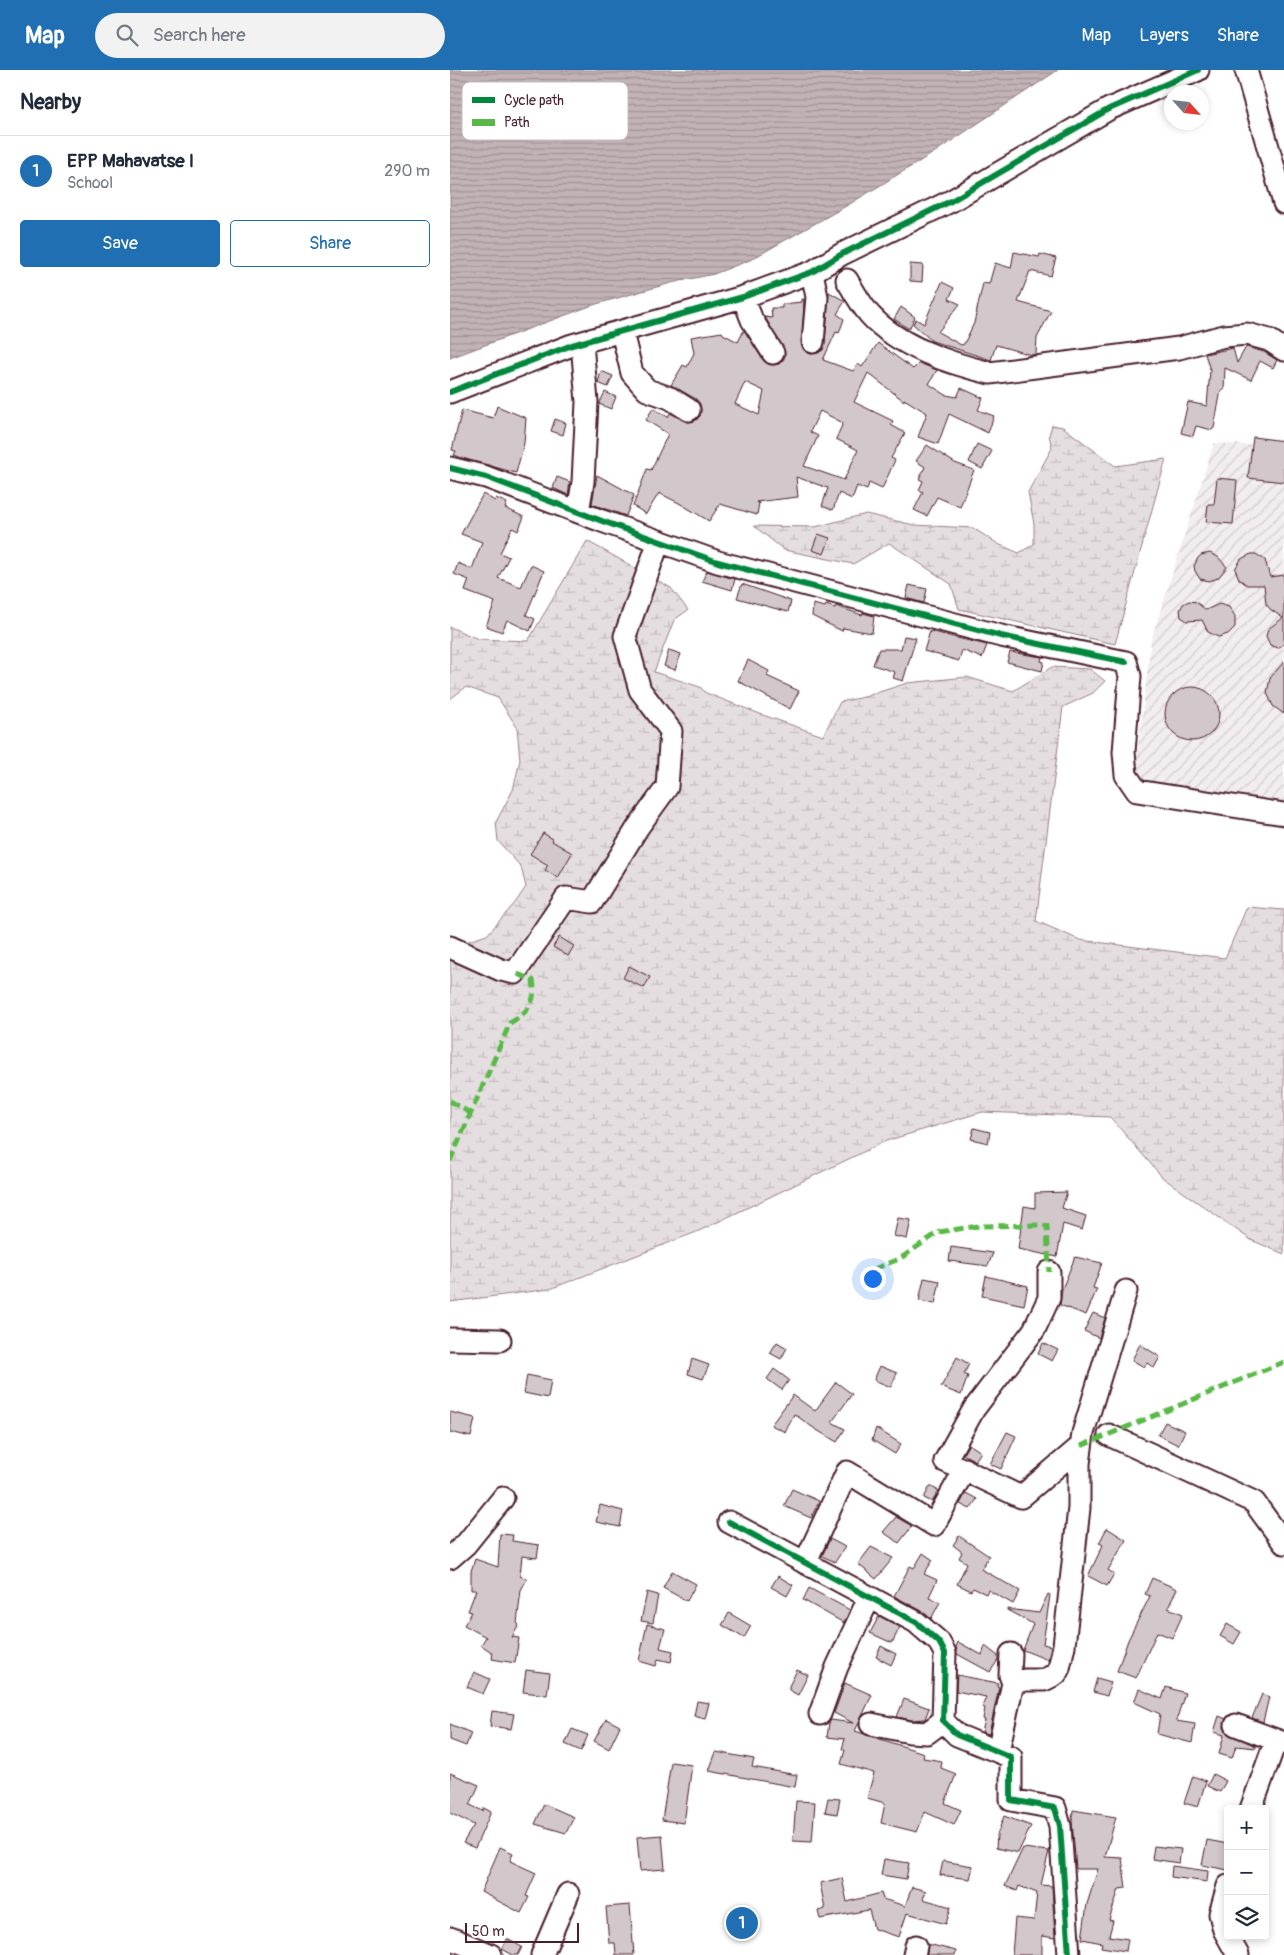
<!DOCTYPE html>
<meta charset="utf-8">
<style>
:root{--surface:#fff;--page:#f2f2f3;--text:#1f2937;--muted:#747a83;--line:#e0e1e3;--accent:#1f6fb2}
body{margin:0;font-family:Pangolin,sans-serif;background:var(--page);color:var(--text)}
.controls{position:absolute;right:15px;bottom:15px;display:grid;overflow:hidden;border-radius:5px;box-shadow:0 2px 8px #0003}
.controls button{width:45px;height:45px;display:grid;place-items:center;padding:0;border:0;border-bottom:1px solid var(--line);background:var(--surface);color:var(--text);font:25px sans-serif}
.compass{position:absolute;left:714px;top:15px;width:45px;height:45px;border-radius:50%;background:var(--surface);box-shadow:0 2px 8px #0003;rotate:117deg}
.scale{position:absolute;left:15px;bottom:12px;width:114px;box-sizing:border-box;padding-left:5px;border:2px solid #4a1f2b;border-top:0;font-size:14px;line-height:18px;white-space:nowrap;color:#4a1f2b;-webkit-text-stroke:4px #fff;paint-order:stroke}
.you{position:absolute;left:422px;top:1208px;width:18px;height:18px;margin:-12px;border:4px solid #fff;border-radius:50%;background:#1a73e8;box-shadow:0 0 0 8px #1a73e833}
.badge{display:grid;place-items:center;width:32px;height:32px;border-radius:50%;background:var(--accent);color:#fff;font-size:16px;font-weight:700}
.pin{position:absolute;translate:-50% -50%;border:2px solid #fff;box-shadow:0 1px 5px #0006}
.list{margin:0;padding:0;list-style:none}
h2{display:flex;justify-content:space-between;align-items:center;height:65px;margin:0;padding:0 20px;font-size:21px}
h2 small{font-size:16px;font-weight:400;color:var(--muted)}
.list li{display:grid;grid-template-columns:32px 1fr auto;gap:15px;align-items:center;box-sizing:border-box;height:70px;padding:0 20px;border-top:1px solid var(--line)}
.list b{display:block;font-size:19px;white-space:nowrap}
.list p{margin:0;font-size:16px;white-space:nowrap;color:var(--muted)}
.list em{font-size:16px;font-style:normal;color:var(--muted)}
.actions{display:flex;gap:10px;padding:15px 20px}
.actions a{flex:1;padding:11px 0;border:1px solid var(--accent);border-radius:5px;text-align:center;font-size:18px;color:var(--accent)}
.actions .main{background:var(--accent);color:#fff}
.icon{flex:none;width:28px;height:28px;fill:none;stroke:currentColor;stroke-width:2;stroke-linecap:round;stroke-linejoin:round}
.map{position:relative;flex:none;width:834px;height:1885px;overflow:hidden}
header{display:flex;align-items:center;gap:30px;box-sizing:border-box;height:70px;padding:0 25px;background:var(--accent);color:#fff}
header strong{font-size:24px}
nav{display:flex;gap:28px;margin-inline-start:auto;font-size:18px}
.search{width:350px;height:45px;background:var(--page);display:flex;align-items:center;gap:12px;box-sizing:border-box;padding:0 18px;border-radius:28px;color:var(--muted);font-size:19px}
main{display:flex}
aside{flex:1;background:var(--surface)}
.map>svg:first-child{display:block}
.industrial{fill:url(#industrial-furrows)}
.wetland{fill:url(#wetland-marsh);stroke:#987e86}
.water{fill:url(#water-rules);stroke:#91787e}
.building{fill:#d2c7cb;stroke:#4a1f2b;fill-rule:evenodd}
.lines{fill:none;stroke-linecap:round;stroke-linejoin:round}
.minor-casing{stroke:#4a1f2b;stroke-width:25}
.minor{stroke:#fff;stroke-width:21}
.quiet{stroke:#58b947;stroke-width:5;stroke-dasharray:10 5;stroke-linecap:butt}
.cycleway-casing{stroke:#fff;stroke-width:9}
.cycleway{stroke:#00873e;stroke-width:6}
.key{fill:#fff;stroke:#c9bcbf;stroke-width:1}
.key-label{font-size:14px;fill:#4a1f2b}
</style>
<header>
<strong>Map</strong>
<div class="search"><svg class="icon" aria-label="search" viewBox="0 0 24 24"><circle cx="10" cy="10" r="6"/><path d="M15 15l6 6"/></svg>Search here</div>
<nav><a>Map</a><a>Layers</a><a>Share</a></nav>
</header>
<main>
<aside>
<h2>Nearby<small></small></h2>
<ul class="list">
<li><span class="badge">1</span><div><b>EPP Mahavatse I</b><p>School</p></div><em>290 m</em></li>
</ul>
<div class="actions"><a class="main">Save</a><a>Share</a></div>
</aside>
<div class="map">
<svg width="834" height="1885" viewBox="0 0 834 1885">
<defs>
<pattern id="industrial-furrows" width="10" height="10" patternUnits="userSpaceOnUse" patternTransform="scale(1.25)"><rect width="10" height="10" fill="#f2eeef"/><path d="M-1 1l2-2M0 10L10 0M9 11l2-2" fill="none" stroke="#d1cccd"/></pattern>
<pattern id="wetland-marsh" width="20" height="14" patternUnits="userSpaceOnUse" patternTransform="scale(1.25)"><rect width="20" height="14" fill="#e5dee0"/><path d="M1 5h8M5 5V1M11 12h8M15 12V8" fill="none" stroke="#c6bec0"/></pattern>
<pattern id="water-rules" width="6" height="5" patternUnits="userSpaceOnUse" patternTransform="scale(1.25)"><rect width="6" height="5" fill="#c1b3b6"/><path d="M0 2.5h6" fill="none" stroke="#9f9194"/></pattern>
</defs>
<rect width="100%" height="100%" fill="#fff"/>
<filter id="ink" filterUnits="userSpaceOnUse"><feTurbulence type="fractalNoise" baseFrequency=".02" numOctaves="2"/><feDisplacementMap in="SourceGraphic" scale="10" xChannelSelector="R" yChannelSelector="G"/><feConvolveMatrix kernelMatrix="1 2 1 2 8 2 1 2 1" color-interpolation-filters="sRGB"/></filter>
<g filter="url(#ink)">
<path class="industrial" d="M803,367l31,3v365l-135,-20 -14,-11 16,-134 63,-197 37,2z"/>
<path class="wetland" d="M602,355l11,2 52,39 51,-7 -51,185 -156,-35 -8,-25 -62,-41 -36,21 -69,-14 -30,-24 61,1 51,-13 48,11 59,3 25,16 21,9 15,-9v-20l-6,-32 24,-44 -3,-13z
M137,471l84,47 17,22 -14,10 -20,52 46,15 6,6 54,21 63,22 17,-34 24,-5 43,-14 60,-6 46,14 39,-24 38,2 15,12 -12,12 -30,14 -27,214 44,19 145,18 22,-51 37,3v344l-33,-14 -88,-62 -53,-61 -128,-5 -96,29 -187,90 -149,58 -100,13v-355l37,-12 28,-32 11,-16 -5,-20 -23,-26 -2,-19 17,-32 7,-30 -3,-33 -19,-29 -32,-11 -16,12v-72l28,12 50,2z"/>
<path class="water" d="M0,0h608l-123,82 -87,53 -98,55 -36,14 -43,9 -78,22 -143,53z"/>
<path class="building" d="M564,182l25,5 1,-3 16,4 -5,18 -21,-5 -12,31 33,9 -14,27 -1,16 -5,1 -35,-10 -5,15 -59,-19 -19,-17 3,-5 8,5 18,-42 12,6 -5,11 11,5 -22,28 23,13 3,-1 10,-21 9,-40 6,1 6,-21 16,5z
M460,194l13,1 -1,17 -12,-1z
M379,222l16,9 -8,13 7,5 -5,14 -3,-1 -13,28 30,11 5,-7 4,3 16,-24 35,26 6,-6 18,7 -8,14 17,11 11,2 4,-9 22,10 -5,12 16,6 -6,17 -39,-19 -11,30 -20,-7 9,-24 -23,-14v2l-36,-28 -14,29 39,19 -2,4 14,8 -14,25 4,2 -13,29 -13,-6 -2,7 -10,-4 -5,13 -13,-6 -6,17 -11,-4 6,-18 -32,-11 2,20 -42,5 3,1 -2,12 -37,-11 -11,17 -30,-18 -20,-10 -13,21 -13,-8 14,-37 4,1 17,-36 -22,-14 7,-12 15,9 2,-4 18,9 7,-1 5,-5 1,-6 -1,-6 -4,-5 -25,-14 12,-20 4,2 7,-14 -3,-16 31,-5 1,2 15,8 6,-12 19,30 5,4 5,1 6,-1 5,-6 1,-6 -20,-35 7,1 -1,-10h11v-4l20,-2v-3h2l-2,48 4,5 5,2 7,-1 5,-3 2,-7zM295,312l19,9 -5,24 -24,-11zM370,341l23,12 -7,16 22,11 -14,30 -40,-14 14,-30 -8,-4z
M451,237l14,10 -6,12 -15,-10z
M796,277l18,5 13,8 -4,8 -13,-7 -9,19 -26,-12 -1,22h-3l-7,38 -2,2 -16,-4 -3,10 -12,-3 7,-31 19,4 3,-36 -5,-16 28,-6 4,15z
M151,301l12,5 -5,11 -10,-4z
M155,322l11,5 -5,12 -12,-5z
M47,336l29,12 -2,25 -8,30 -54,-15 -8,-3 2,-4 -4,-1 10,-40 31,8z
M105,349l11,4 -3,12 -12,-4z
M803,367l31,4v41l-36,-4z
M527,374l15,7 -10,18 -13,-7z
M477,375l28,18 19,7 -14,37 -23,-10 -10,19 -13,-6 9,-18 -4,-2 4,-9 -4,-2 6,-12 -9,-6z
M147,405l37,20 -8,21 -34,-12z
M107,407l13,5 -2,13 -15,-7z
M767,408l20,2 -4,44 -27,-2 2,-18h6z
M33,424l12,7 1,-3 11,5 -2,5 19,9 -6,14 -6,-3 -12,25 9,4 -11,21 23,9 10,-22 13,6 -18,44 9,4 -5,12 -23,-11 -5,12 -16,-6 9,-24 -30,-11 4,-11 -15,-6 4,-11 14,6 10,-27 -21,-8z
M368,464l12,4 -6,16 -12,-4z
M760,483l8,4 9,10 -9,11 -9,3 -9,-2 -5,-8 -1,-5 4,-8 3,-3z
M801,484h5l9,6 5,17 14,-2v69l-6,4 -8,-3 -4,-9 2,-7 15,-11 -13,-9 -4,-5 -2,-19h-17l-8,-6 -4,-10 6,-10z
M257,501l28,8 -3,11 -30,-9z
M292,514l49,17 -3,11 -51,-14z
M459,515l18,4 -3,14 -18,-5z
M739,531l7,1 10,8 13,-6 10,3 6,9v11l-7,7 -10,3 -10,-5 -6,-12 -15,1 -6,-4 -1,-7 3,-6z
M363,534l12,3 1,-2 9,3 1,-2 26,9 1,-2 11,3 -2,17 -29,-5 -1,3 -30,-15z
M480,561l27,7 30,7 -5,13 -20,-8 -3,11 -35,-10z
M454,566l12,2 -13,43 -10,-3 2,-6 -22,-7 6,-16h22z
M219,580l12,4 -6,16 -11,-4z
M560,582l32,5 -1,4 3,1 -2,9 -35,-9z
M298,590l21,11 -2,5 32,15 -9,18 -52,-28z
M834,592v52l-11,-8 -6,-13 3,-15z
M715 644a27 27 0 1 1 54 0a27 27 0 1 1-54 0Z
M93,763l10,6 -1,2 20,12 -14,25 -13,-8 3,-5 -18,-11z
M109,867l15,9 -6,10 -15,-9z
M179,896l21,11 -6,11 -21,-10z
M524,1058l16,4 -2,11 -17,-4z
M617,1122l-5,16 24,8 -4,14 -19,-6 -6,33 -39,-8 6,-43 11,2v-15z
M448,1148l13,2 -4,19 -13,-3z
M501,1177l42,6 -5,13 -39,-5z
M625,1187l27,6 -9,25 4,1 -11,26 -26,-10 2,-16z
M536,1206l42,10 -4,19 -42,-9z
M474,1208l16,3 -5,23 -16,-3z
M643,1243l12,5 -6,20 -15,-7z
M327,1272l10,6 -6,11 -11,-6z
M593,1273l15,7 -6,11 -14,-7z
M690,1274l20,13 -6,11 -7,-5 -3,4 -12,-7z
M507,1287l12,7 -5,10 4,2 -7,19 -20,-8z
M242,1289l17,6 -6,14 -15,-5z
M430,1296l17,7 -6,14 -17,-7z
M324,1299l15,11 -7,10 -15,-11z
M77,1305l24,5 -3,18 -24,-5z
M386,1312l16,12 -20,28 13,7 -8,13 -22,-13 -21,-15 -9,18 -14,-7 22,-30 22,16z
M0,1342l25,6 -4,19 -21,-5z
M715,1352l20,9 -7,14 -20,-10z
M426,1358l25,16 -6,10 -23,-14z
M557,1362l9,4 -15,33 -11,-5z
M519,1374l12,8 -6,9 -12,-7z
M480,1416l9,5 -7,11 -8,-4z
M342,1419l27,12 -8,17 -27,-12z
M516,1423l11,6 -7,10 -10,-5z
M150,1435l23,6 -3,16 -24,-5z
M446,1447l16,9 -13,17 -16,-11z
M657,1458l19,12 -18,30 6,4 -7,12 -19,-10 15,-31 -4,-2z
M50,1464l13,1 -1,6 27,4 -2,13 -15,-2 -2,20 7,3 -6,11 -4,33 2,2 -7,12 7,1 -4,25 -23,-4 1,-6 -12,-8 5,-8 -22,-12 8,-13 -4,-1 8,-21h-5v-19l4,-12 23,8z
M509,1466l30,20 -8,13 39,22 -7,13 -25,-14 -2,4 -13,-6 -2,3 -14,-7 10,-21 -8,-5 3,-6 -9,-7z
M380,1469l15,8 -10,15 -13,-6z
M421,1477l22,11 -17,21 -18,-15z
M473,1483l10,7 -9,14 13,6 -8,17 11,5 -9,17 -9,-8 -28,-15 16,-30 4,2z
M222,1501l24,13 -9,17 -24,-13z
M328,1506l15,9 -6,11 -16,-9z
M702,1508l25,11 -9,19 15,6 -11,24 -15,-6 -21,46 -19,-7 11,-31 22,-44 -5,-2z
M359,1518l41,22 -6,13 -41,-23z
M197,1522l11,3 -5,28 -12,-2z
M598,1524l2,1 -7,49 8,2 -3,14 -25,-10 10,-26 -26,-14v-1l32,4z
M279,1543l22,13 -7,12 -22,-13z
M429,1546l21,11 -8,16 -22,-10z
M197,1554l18,5 -5,19 13,3 -2,11 -13,-3 -2,7 -17,-5z
M777,1554l14,8 -7,12 -14,-8z
M508,1572l24,13 3,-9 13,10v4l-8,12 -33,-18 -1,-7z
M431,1576l15,8 -5,11 -15,-8z
M76,1600l24,3 -3,22 -24,-3z
M347,1600l11,5 -10,20 -9,-5v-4z
M24,1602l16,7 -7,15 -16,-7z
M507,1605l41,8 -1,3 2,1 -10,47 -7,-2 3,-12 -2,-1 2,-11 -3,-1 4,-10 -30,-6z
M647,1608l14,4 -4,14 -14,-4z
M395,1613l27,12 -17,36 69,22 -1,5 19,3 -1,7 15,6 -11,29 16,7 -7,15 -29,-13 -8,20 -36,-9 4,-20 -18,-5 7,-25 -33,-9 4,-14 -3,-1 3,-10 -18,-2 2,-14 2,-3 22,3 -19,-10z
M716,1617l19,6 -9,28 19,3 -3,19 -35,-9 3,-20 -26,-12 5,-13 23,10z
M812,1624l7,3 -6,25 -11,-4z
M454,1629l25,9 -4,11 -13,1 -15,-3z
M247,1631l12,2 -4,16 -11,-3z
M42,1641l22,3 -3,15 -21,-3z
M769,1646l7,3 -2,8 3,6 29,13v2l-20,-2 -4,12 -13,-4 5,-19 -10,-3z
M156,1649l14,7 -11,23 -15,-8z
M0,1654l21,9 -5,13 -16,-6z
M122,1659l16,6 -7,16 -16,-7z
M266,1682l38,7 -2,8 45,8 -2,12 -86,-16z
M221,1692l21,3 -8,58 -22,-3z
M0,1703l29,12 -9,20 13,6 1,-3 7,4 -16,36 -12,-5 11,-18 -24,-12z
M763,1704l13,7 -6,11 -13,-6z
M743,1706l13,5 -8,26 -14,-4z
M378,1728l12,1 -3,15 -12,-2z
M346,1731l19,1 -3,40 -19,-1z
M94,1734l30,13 -8,16 -31,-9z
M623,1740l43,7 -11,40 17,1 4,30 -7,1 -10,31 4,1 -4,15 19,3 -2,12 -25,-4 1,-4 -20,-4 5,-35 11,-35h-22l-4,-48z
M554,1746l27,10 -13,27 -22,-5 1,-13z
M212,1765l3,34 -25,2 -3,-34z
M757,1770l21,4v26l-26,-5z
M704,1776l27,3 -2,14 -27,-4z
M50,1777l13,6 -3,8 26,12 -10,23 3,1 -8,16 -40,-21z
M573,1778l26,3 -8,34 11,1 3,52 -13,-2v19h-30l3,-37 19,2 3,-27 -18,-7 -2,5 -12,-5z
M434,1789l25,4 -3,16 -25,-4z
M493,1791l30,5 -3,13 -30,-4z
M722,1796l36,5 -1,11 -36,-5z
M392,1808l5,24 34,-9 2,6 22,7 7,-19 14,4 -3,8 28,8 -5,17 -39,-11 -8,24 -25,-8 -5,-19 -49,9 -2,-8 7,-2 -5,-26z
M180,1835l4,50h-18l-1,-12h-6l-3,-36z
M57,1869l15,8 -4,8h-5l-11,-6z
M478,1874l28,7 -1,4h-28z"/>
<g class="lines">
<defs>
<path id="minor" d="M796,0l38,133
M362,202l5,25 -4,45
M397,210c7,12 14,25 23,35 29,32 79,48 120,58l189,-25 45,-12 23,-2 22,6 15,10
M293,227l9,23 21,33
M172,262l10,41 15,17 23,8 19,12
M0,322l122,-47 171,-48 69,-25 30,-18 109,-53 158,-92 89,-39
M0,398l36,9 116,44 116,41 283,74 125,26 4,14 -6,76 2,23 11,16 147,23
M128,442l5,-30 4,-80 -5,-59
M0,877l51,23 14,3 51,-75 26,4 46,-75 29,-40 4,-56 -31,-41 -15,-54 34,-95
M599,1202v26l-15,32 -60,79 -29,52 76,36 60,-51
M0,1269l50,1
M659,1365l145,67 30,41
M279,1452l187,100 23,20 6,11 -2,68 14,14 54,22v43l44,8 5,18 9,129
M0,1488l16,-14 37,-46
M355,1493l42,-91 87,53 31,-56
M561,1584l-1,21 3,8
M370,1644l17,-47 32,-69
M421,1654l39,8 17,1 16,-12
M786,1655l48,18
M548,1681l15,-68 12,-3h19l12,-6 3,-6 5,-22 15,-138v-44l4,-31 43,-142
M801,1739l25,-69
M778,1816l-8,28 4,16 14,25
M0,1868l41,17
M92,1885l26,-61
M464,1885l2,-9"/>
</defs>
<use href="#minor" class="minor-casing"/>
<use href="#minor" class="minor"/>
<path class="quiet" d="M0,1031l20,12
M0,1091l60,-138c18,-11 27,-21 23,-43l-18,-7
M424,1199l27,-11 38,-26 40,-6 64,-1 4,1 2,46
M631,1376l203,-84"/>
<defs>
<path id="cycleway" d="M0,322l122,-47 171,-48 69,-25 30,-18 109,-53 158,-92 89,-39
M0,398l36,9 116,44 116,41 283,74 125,26
M279,1452l187,100 23,20 6,11 -2,68 14,14 54,22v43l44,8 5,18 9,129"/>
</defs>
<use href="#cycleway" class="cycleway-casing"/>
<use href="#cycleway" class="cycleway"/>
</g>
</g>
<rect x="12" y="12" width="166" height="58" rx="8" class="key"/>
<rect x="22" y="27" width="23" height="6" fill="#00873e"/>
<rect x="22" y="49" width="23" height="7" fill="#58b947"/>
<g class="key-label">
<text x="54" y="35">Cycle path</text>
<text x="54" y="57">Path</text>
</g>
</svg>
<div class="controls">
<button>+</button>
<button>−</button>
<button><svg class="icon" aria-label="layers" viewBox="0 0 24 24"><path d="M12 4l9 5-9 5-9-5zM3 14l9 5 9-5"/></svg></button>
</div>
<svg class="compass" viewBox="-18 -18 36 36"><path d="M0-13l5 13h-10z" fill="#e53935"/><path d="M0 13l5-13h-10z" fill="#747a83"/></svg>
<div class="scale">50 m</div>
<div class="you"></div>
<div class="pin badge" style="left:292px;top:1853px">1</div>
</div>
</main>
